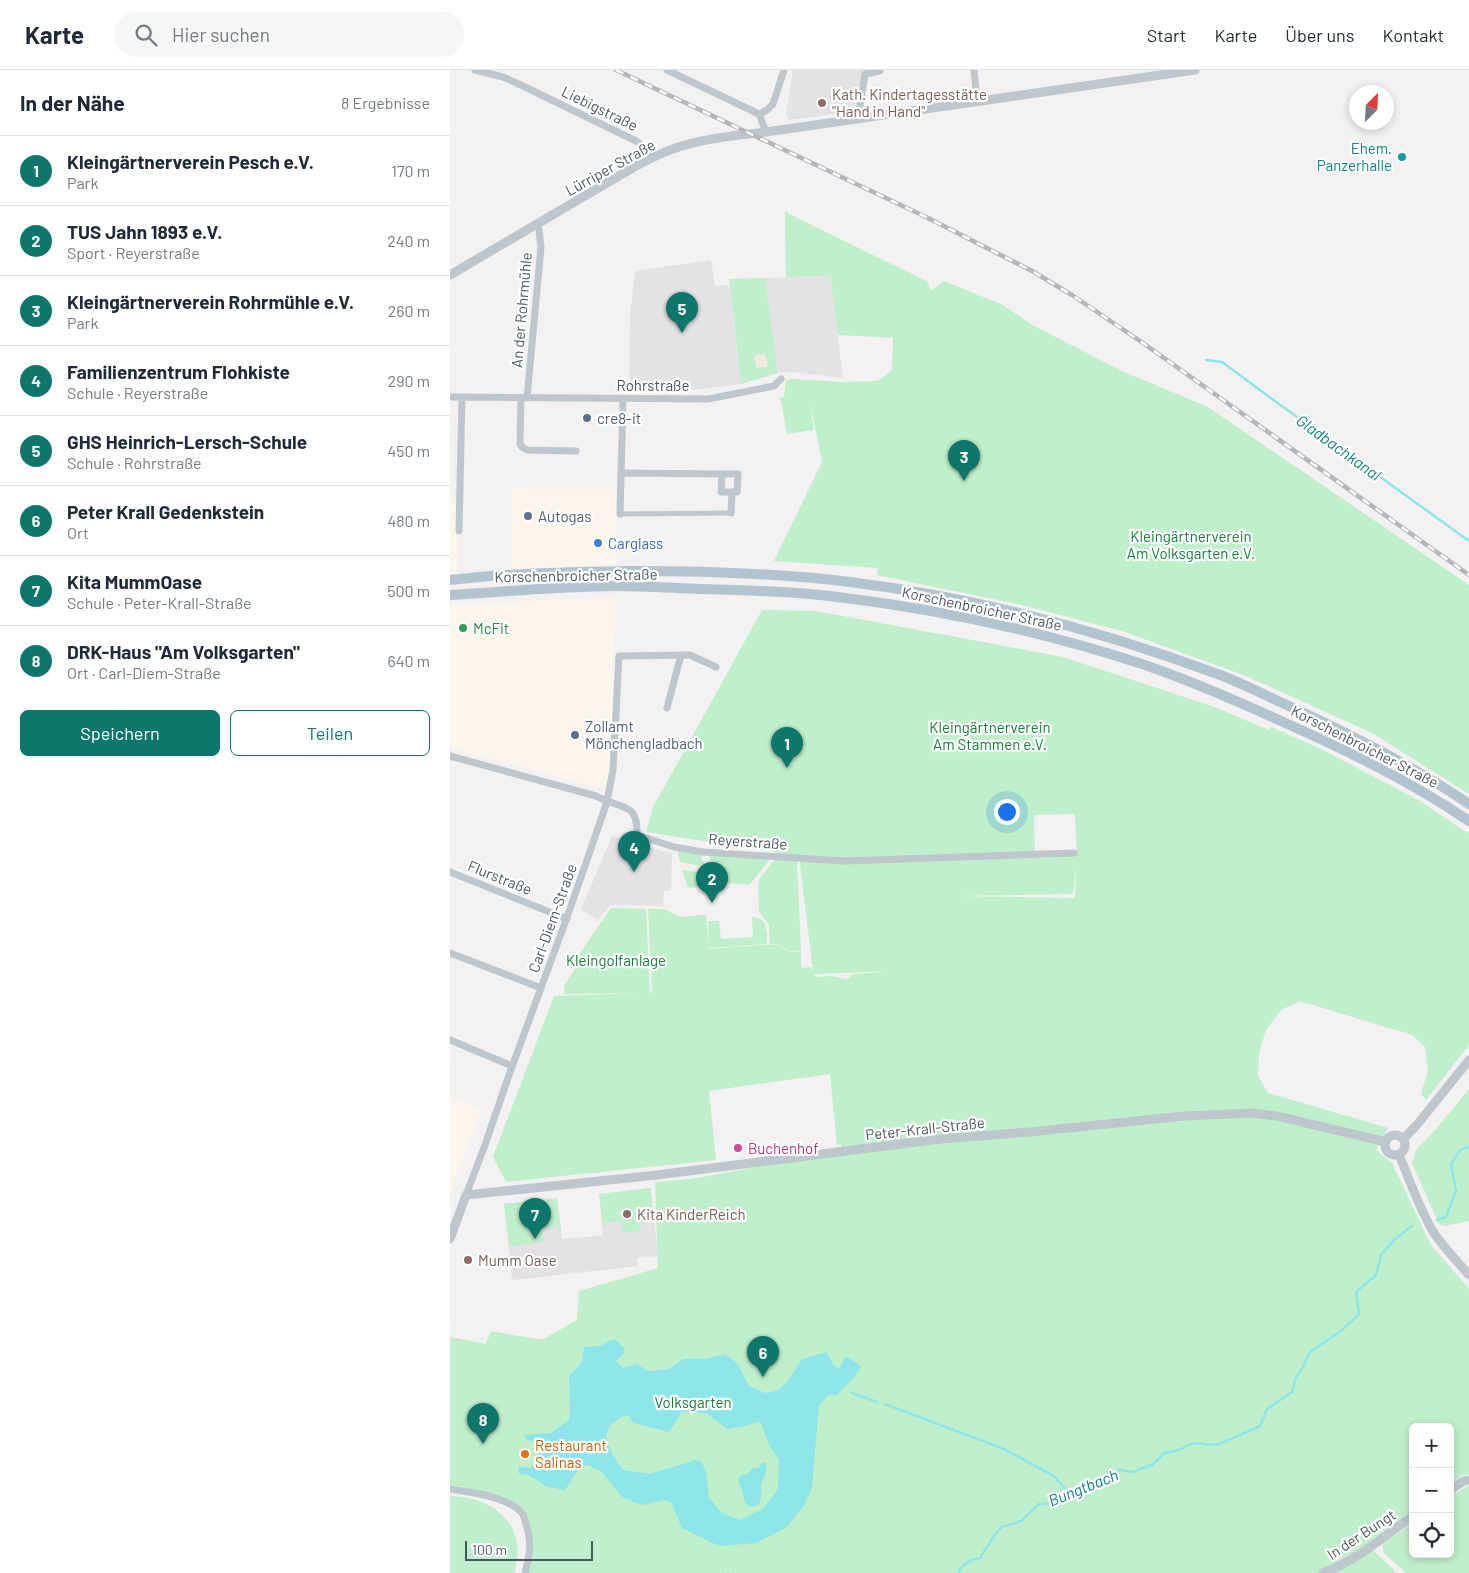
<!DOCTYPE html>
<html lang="de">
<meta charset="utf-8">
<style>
:root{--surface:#fff;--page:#f6f6f7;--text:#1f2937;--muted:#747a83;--line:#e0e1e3;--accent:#0f766e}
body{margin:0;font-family:Barlow,sans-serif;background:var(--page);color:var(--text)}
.controls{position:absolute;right:15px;bottom:15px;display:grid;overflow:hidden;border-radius:8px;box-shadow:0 2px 8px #0003}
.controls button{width:45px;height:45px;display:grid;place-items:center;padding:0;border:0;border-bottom:1px solid var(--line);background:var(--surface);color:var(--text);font:25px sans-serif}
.compass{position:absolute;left:899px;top:15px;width:45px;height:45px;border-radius:50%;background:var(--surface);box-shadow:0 2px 8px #0003;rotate:24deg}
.scale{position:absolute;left:15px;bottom:12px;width:128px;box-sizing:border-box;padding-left:5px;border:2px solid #49575e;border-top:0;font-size:14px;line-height:18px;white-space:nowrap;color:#49575e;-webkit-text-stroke:4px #fff;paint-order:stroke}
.you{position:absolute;left:556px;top:741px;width:18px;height:18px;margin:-12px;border:4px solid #fff;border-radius:50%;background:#1a73e8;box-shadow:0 0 0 8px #1a73e833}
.badge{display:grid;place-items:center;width:32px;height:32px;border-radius:50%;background:var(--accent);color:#fff;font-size:16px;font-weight:700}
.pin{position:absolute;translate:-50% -41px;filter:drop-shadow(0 1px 2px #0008)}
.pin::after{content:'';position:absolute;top:26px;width:18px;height:15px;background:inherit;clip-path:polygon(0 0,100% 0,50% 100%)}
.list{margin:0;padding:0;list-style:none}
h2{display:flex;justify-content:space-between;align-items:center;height:65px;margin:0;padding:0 20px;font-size:21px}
h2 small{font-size:16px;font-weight:400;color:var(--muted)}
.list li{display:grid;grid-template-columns:32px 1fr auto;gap:15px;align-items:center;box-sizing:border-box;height:70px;padding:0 20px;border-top:1px solid var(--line)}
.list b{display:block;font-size:19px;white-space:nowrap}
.list p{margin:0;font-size:16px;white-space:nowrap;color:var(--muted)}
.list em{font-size:16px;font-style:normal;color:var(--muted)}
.actions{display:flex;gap:10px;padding:15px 20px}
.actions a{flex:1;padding:11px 0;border:1px solid var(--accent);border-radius:8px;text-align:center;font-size:18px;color:var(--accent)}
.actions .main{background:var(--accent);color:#fff}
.icon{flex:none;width:28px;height:28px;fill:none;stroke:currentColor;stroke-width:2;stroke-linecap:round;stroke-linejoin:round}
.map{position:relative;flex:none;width:1019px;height:1503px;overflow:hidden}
header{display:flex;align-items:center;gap:30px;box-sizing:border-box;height:70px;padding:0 25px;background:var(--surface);border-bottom:1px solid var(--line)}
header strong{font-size:24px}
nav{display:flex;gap:28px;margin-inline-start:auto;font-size:18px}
.search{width:350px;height:45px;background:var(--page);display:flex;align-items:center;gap:12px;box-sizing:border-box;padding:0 18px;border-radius:28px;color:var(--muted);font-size:19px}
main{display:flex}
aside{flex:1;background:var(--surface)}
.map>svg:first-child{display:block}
.commercial{fill:#fcf5eb}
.education{fill:#e4e2e3}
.green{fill:#c0efcb;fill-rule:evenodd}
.sand{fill:#f3ebe2}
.water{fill:#8ee6eb;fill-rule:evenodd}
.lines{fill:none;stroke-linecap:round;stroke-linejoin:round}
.stream{stroke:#8ee6eb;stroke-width:2.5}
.pedestrian{stroke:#bdc7cd;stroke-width:5}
.minor{stroke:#bdc7cd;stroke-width:7}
.tertiary{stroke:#bdc7cd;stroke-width:9}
.primary{stroke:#b1c4cf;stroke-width:10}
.rail-casing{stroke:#b3b7bb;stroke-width:4.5}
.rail{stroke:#fff;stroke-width:2.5;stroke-dasharray:8;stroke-linecap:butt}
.education-dot{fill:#8d6e63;stroke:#fff;stroke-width:2}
.culture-dot{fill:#0f9aa8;stroke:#fff;stroke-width:2}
.service-dot{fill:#5c6f8a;stroke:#fff;stroke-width:2}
.shop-dot{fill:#3f7fe0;stroke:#fff;stroke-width:2}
.leisure-dot{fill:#2e9e5b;stroke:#fff;stroke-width:2}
.hotel-dot{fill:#d1479c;stroke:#fff;stroke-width:2}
.food-dot{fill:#e8710a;stroke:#fff;stroke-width:2}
.labels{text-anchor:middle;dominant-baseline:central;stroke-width:4.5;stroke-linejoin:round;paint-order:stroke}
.education-label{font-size:15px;fill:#785e54;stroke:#fff;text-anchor:start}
.street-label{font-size:15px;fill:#49575e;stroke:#fff}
.culture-label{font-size:15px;fill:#0d838f;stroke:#fff;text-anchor:end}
.service-label{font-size:15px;fill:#4e5e75;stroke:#fff;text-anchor:start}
.park-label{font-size:15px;fill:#19803c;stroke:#fff}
.shop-label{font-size:15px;fill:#366cbe;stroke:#fff;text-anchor:start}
.leisure-label{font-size:15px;fill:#27864d;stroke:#fff;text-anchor:start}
.hotel-label{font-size:15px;fill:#b23c85;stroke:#fff;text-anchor:start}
.food-label{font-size:15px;fill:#c56008;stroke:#fff;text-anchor:start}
.water-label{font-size:16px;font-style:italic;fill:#0f7e84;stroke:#fff}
</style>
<header>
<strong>Karte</strong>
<div class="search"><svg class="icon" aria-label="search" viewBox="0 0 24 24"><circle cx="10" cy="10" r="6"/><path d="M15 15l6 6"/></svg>Hier suchen</div>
<nav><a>Start</a><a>Karte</a><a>Über uns</a><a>Kontakt</a></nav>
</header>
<main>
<aside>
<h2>In der Nähe<small>8 Ergebnisse</small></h2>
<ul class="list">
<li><span class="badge">1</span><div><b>Kleingärtnerverein Pesch e.V.</b><p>Park</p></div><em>170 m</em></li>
<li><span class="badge">2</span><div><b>TUS Jahn 1893 e.V.</b><p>Sport · Reyerstraße</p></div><em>240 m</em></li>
<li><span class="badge">3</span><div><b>Kleingärtnerverein Rohrmühle e.V.</b><p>Park</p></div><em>260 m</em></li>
<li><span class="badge">4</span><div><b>Familienzentrum Flohkiste</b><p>Schule · Reyerstraße</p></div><em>290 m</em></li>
<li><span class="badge">5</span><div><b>GHS Heinrich-Lersch-Schule</b><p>Schule · Rohrstraße</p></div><em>450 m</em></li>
<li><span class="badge">6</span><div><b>Peter Krall Gedenkstein</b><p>Ort</p></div><em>480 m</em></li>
<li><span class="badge">7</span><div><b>Kita MummOase</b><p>Schule · Peter-Krall-Straße</p></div><em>500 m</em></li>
<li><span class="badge">8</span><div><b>DRK-Haus &quot;Am Volksgarten&quot;</b><p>Ort · Carl-Diem-Straße</p></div><em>640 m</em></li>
</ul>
<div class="actions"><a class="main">Speichern</a><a>Teilen</a></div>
</aside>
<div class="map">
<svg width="1019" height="1503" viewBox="0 0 1019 1503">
<rect width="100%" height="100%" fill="#f3f1f1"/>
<path class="commercial" d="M62,418l104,1v78l-104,2z
M0,425l8,6v72l-8,1z
M166,528l-6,173 -7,18 -153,-41v-143l92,-5z
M0,1025l32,14 -32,86z"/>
<path class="education" d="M343,0h70l-7,41 -67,9 -3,-5z
M261,190l4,26 14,-1 12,99 -49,6h-63l1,-72 5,-47z
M380,206l13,102 -52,-6 -13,1 -13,-95z
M162,766l60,18 -1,37h-7l-1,15 -53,-1 -12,15 -17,-11z
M201,1118l7,68 -21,2 1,8 -126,14 -8,-76 53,-6 5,41 15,-1 26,-3 -4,-41z"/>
<path class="green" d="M335,142l143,70 1,6 4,2 11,-9 59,24 31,21 88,45 86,36 261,178v209l-97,-61 -126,-57 -124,-45 -100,-26 -145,-30 1,-7 -104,-7 48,-99 -12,-61 4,29 -27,4 -6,-33 -2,-2 5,-3 2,-16 5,-1 50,3 37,-1 14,-11 1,-32 -55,-3 -8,-59 -44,1z
M315,208l13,95 -37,11 -12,-105z
M312,540l54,1 247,46 149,49 57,24 2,-3 50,22 99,52 49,33v211l-43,55 -5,-6 7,-23 -3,-24 -13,-12 -112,-34 -19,9 -15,20 -7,23 -1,23 10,17 120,35 -12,22 16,13 39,82 38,44v185l-7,1 -12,10v-58h-37v87l-40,36 24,23h-872l4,-14 -6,-45 -33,-18 -5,-4 -35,-7v-148l36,7 5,-13 51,9 35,-20 2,-29 79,-23 -3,-86 35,-3 151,-27v-8l-4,1 -7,-71 -121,17 7,69 -210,22 -13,-25 61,-161 88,-3 -78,1 1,-10 14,-21 -1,-7 33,-48 35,1 4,84h2l-4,-84h16l16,8 26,-2 3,34 70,-5c7,8 11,9 22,7v17l10,-1 2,5 -14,-116 -153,-24 8,-28h1zM625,744l2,41 -42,3 -1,-43zM626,797l-1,31 -120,-2 118,-2zM442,901l-39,3 -6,5 -16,-3 -14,1 -4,-3z
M230,781l20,4 1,2 11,21 -5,1 2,15 -6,1 -2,-29 -21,-4 -2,-9z
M258,784l62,5 -19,24 -3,2 -22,-2 -11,-12z
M325,789l22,2 4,89c-11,2 -15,2 -21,-6h-10l-1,-19 -10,-14 -1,-24 2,-9z
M232,800l17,2 1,15 -12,1z
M302,847l6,1 6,4 3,10v12l-58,4 -1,-27h11l2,18 32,-2z
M1019,1019v132l-24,5 -6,-2 -27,-61 4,-13 20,-21z
M200,1118l4,33 -14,2 1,8 -19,2 -1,-12 -16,1v5h-2l-4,-33z
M107,1129l4,33h-2l-1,-5 -16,2 2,13 -35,4 -5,-42z
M1019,1415v88h-63l-22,-20 -2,-9 31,-21v31h37v-57z
M0,1426c45,1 79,30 64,77h-64z"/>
<path class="sand" d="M314,284l2,1 2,12 -12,1 -2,-13z"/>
<path class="water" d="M165,1269l10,10 -2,6 -7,6 7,7 13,-4 12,7 21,-2 14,-10h23l19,-5 12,9 12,23 16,7 14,-3 8,-8 15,-23 25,-7 7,14 5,3 7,-13 15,10 -7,12 -17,17h-8l-10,10 -7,83 -9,19 -17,21 -30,15 -37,3 -37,-18 -11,-26 -7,-2 -22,5 -20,-8 -21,-26 -13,-6 -7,1 -16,24 -18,-3 -18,-12 -9,-1 -2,-2 1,-5 10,1 10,-7 1,-12 -5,-7 -10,-3v-4l26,-2 18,-13 1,-6 -1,-38 13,-14 2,-15 17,-1 8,-5zM232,1342l24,1 21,16 18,-3 15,-5 9,24 10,15 -1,29 -15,20 -23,11 -18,-7 -13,-15 -3,-27 -5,-10 -5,-1 -46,14 -27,-4c-7,-10 -22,-31 -14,-43 1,-2 4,-4 6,-5 5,-5 7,-6 14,-6l4,7 36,9z
M312,1393h3c4,10 -3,15 -4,24 0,8 2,8 -2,17l-7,3 -6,-3c-4,-7 -3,-15 -8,-22l2,-6 8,-2 4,-6h6z"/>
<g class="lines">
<path class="stream" d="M756,290l16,2 57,42 190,137
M987,1150l9,-3 10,-26 -5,-26 8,-14 10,-5
M402,1323l25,9
M435,1334l119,45 50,27 14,16
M278,1503v-1
M508,1503c5,-9 13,-14 22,-15l16,-25 6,-6 19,-6 18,-17 12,-1 17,-11 16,-2 20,-14 16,-6 12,2 20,-7 13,-12 14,-3 14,-7 19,2 10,-2 38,-17 7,-17 25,-17 4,-15 6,-8 7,-16 33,-23 17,-16 -3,-22 20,-17 5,-20 14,-16 17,-13"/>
<path class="pedestrian" d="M170,444l111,-1"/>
<path class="minor" d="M25,0l28,7 20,9 113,55 10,7 8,8
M217,0l92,44 7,18
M524,0l3,31
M309,44l8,-4 6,-6 11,-34
M408,49l7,-45 15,-3v-1
M0,327l258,2 66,-13 7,-7
M71,328l-1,46 2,3 5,3 49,1
M77,328l14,-151 -3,-24
M171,403l101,1 -1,18h16l1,-18h-16
M281,443l1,-21
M170,444l3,-115
M9,461l3,-133
M217,638l14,-53
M0,686l146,40c24,14 42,4 41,39l37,12 29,5 141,9 230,-8
M0,802l117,47
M0,883l91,35
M0,970l62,26
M16,1125l19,-50 24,-70 61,-166 37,-107 6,-32 6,-114 71,-1 26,12
M0,1419c22,4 57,7 72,24 2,3 3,7 4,11 6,20 4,29 -1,49"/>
<path class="tertiary" d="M0,205l179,-105c20,-11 41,-22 64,-27 24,-6 49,-8 73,-11l429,-62
M935 1075a10 10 0 1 1 20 0a10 10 0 1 1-20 0Z
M953,1069l13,-13 53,-66
M949,1085c11,25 20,54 35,78 10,15 23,28 35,42
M0,1169l16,-44 191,-20 283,-36 90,-7 154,-16 67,-3 26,3 109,26
M1000,1420l14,-9 5,-1
M873,1503c33,-12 61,-37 90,-57"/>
<path class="primary" d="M0,510c60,-7 121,-8 182,-9 73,0 146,2 218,11 128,16 253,49 373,94 23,9 45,21 68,31 62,28 122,59 178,97
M0,525c55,-4 110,-8 165,-9 29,0 58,2 86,3 43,1 86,2 128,7 106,12 211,35 313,68 47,16 93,36 139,57 65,29 129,60 188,100"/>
<defs>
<path id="rail" d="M166,0l312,148 104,53 40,24 71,48 326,232"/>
</defs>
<use href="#rail" class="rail-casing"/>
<use href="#rail" class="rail"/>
</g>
<g class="education-dot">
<circle cx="372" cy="33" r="5"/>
<circle cx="177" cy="1144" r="5"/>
<circle cx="18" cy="1190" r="5"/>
</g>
<circle class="culture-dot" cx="952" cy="87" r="5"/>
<g class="service-dot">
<circle cx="137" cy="348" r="5"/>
<circle cx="78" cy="446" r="5"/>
<circle cx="125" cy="665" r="5"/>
</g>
<circle class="shop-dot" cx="148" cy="473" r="5"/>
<circle class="leisure-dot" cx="13" cy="558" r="5"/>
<circle class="hotel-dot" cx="288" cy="1078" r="5"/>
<circle class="food-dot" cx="75" cy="1384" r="5"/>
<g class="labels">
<g class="education-label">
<text x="382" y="24">Kath. Kindertagesstätte<tspan x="382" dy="17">"Hand in Hand"</tspan></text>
<text x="187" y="1144">Kita KinderReich</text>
<text x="28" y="1190">Mumm Oase</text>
</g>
<g class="street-label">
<text transform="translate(150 38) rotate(26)">Liebigstraße</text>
<text transform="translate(160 97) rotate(-29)">Lürriper Straße</text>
<text transform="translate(71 240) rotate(-85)">An der Rohrmühle</text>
<text x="203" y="315">Rohrstraße</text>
<text transform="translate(126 505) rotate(-1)">Korschenbroicher Straße</text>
<text transform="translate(532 538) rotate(12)">Korschenbroicher Straße</text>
<text transform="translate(915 676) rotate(27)">Korschenbroicher Straße</text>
<text transform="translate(298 771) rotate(4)">Reyerstraße</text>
<text transform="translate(50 807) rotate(22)">Flurstraße</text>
<text transform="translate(102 848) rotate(-70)">Carl-Diem-Straße</text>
<text transform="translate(475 1058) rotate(-6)">Peter-Krall-Straße</text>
<text transform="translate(911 1464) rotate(-33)">In der Bungt</text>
</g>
<g class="culture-label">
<text x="942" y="78">Ehem.<tspan x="942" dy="17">Panzerhalle</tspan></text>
</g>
<g class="service-label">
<text x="147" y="348">cre8-it</text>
<text x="88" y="446">Autogas</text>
<text x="135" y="656">Zollamt<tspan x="135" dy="17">Mönchengladbach</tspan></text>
</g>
<g class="park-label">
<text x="741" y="466">Kleingärtnerverein<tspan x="741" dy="17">Am Volksgarten e.V.</tspan></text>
<text x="540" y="657">Kleingärtnerverein<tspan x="540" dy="17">Am Stammen e.V.</tspan></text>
<text x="166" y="890">Kleingolfanlage</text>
<text x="243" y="1332">Volksgarten</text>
</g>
<g class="shop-label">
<text x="158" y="473">Carglass</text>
</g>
<g class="leisure-label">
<text x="23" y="558">McFit</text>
</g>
<g class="hotel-label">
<text x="298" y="1078">Buchenhof</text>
</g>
<g class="food-label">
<text x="85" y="1375">Restaurant<tspan x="85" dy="17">Salinas</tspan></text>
</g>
<g class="water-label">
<text transform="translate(889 377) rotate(36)">Gladbachkanal</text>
<text transform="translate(633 1417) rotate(-22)">Bungtbach</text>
</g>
</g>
</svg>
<div class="controls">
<button>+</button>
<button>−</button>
<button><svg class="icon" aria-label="locate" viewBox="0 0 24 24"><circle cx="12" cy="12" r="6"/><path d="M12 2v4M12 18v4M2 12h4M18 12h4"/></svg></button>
</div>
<svg class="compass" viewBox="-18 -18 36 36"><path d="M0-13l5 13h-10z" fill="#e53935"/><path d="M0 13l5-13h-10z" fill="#747a83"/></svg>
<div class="scale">100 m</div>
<div class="you"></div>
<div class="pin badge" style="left:337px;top:698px">1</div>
<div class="pin badge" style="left:262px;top:833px">2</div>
<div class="pin badge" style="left:514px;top:411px">3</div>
<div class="pin badge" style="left:184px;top:802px">4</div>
<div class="pin badge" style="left:232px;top:263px">5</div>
<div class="pin badge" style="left:313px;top:1307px">6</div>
<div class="pin badge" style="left:85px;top:1169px">7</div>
<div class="pin badge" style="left:33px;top:1374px">8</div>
</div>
</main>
